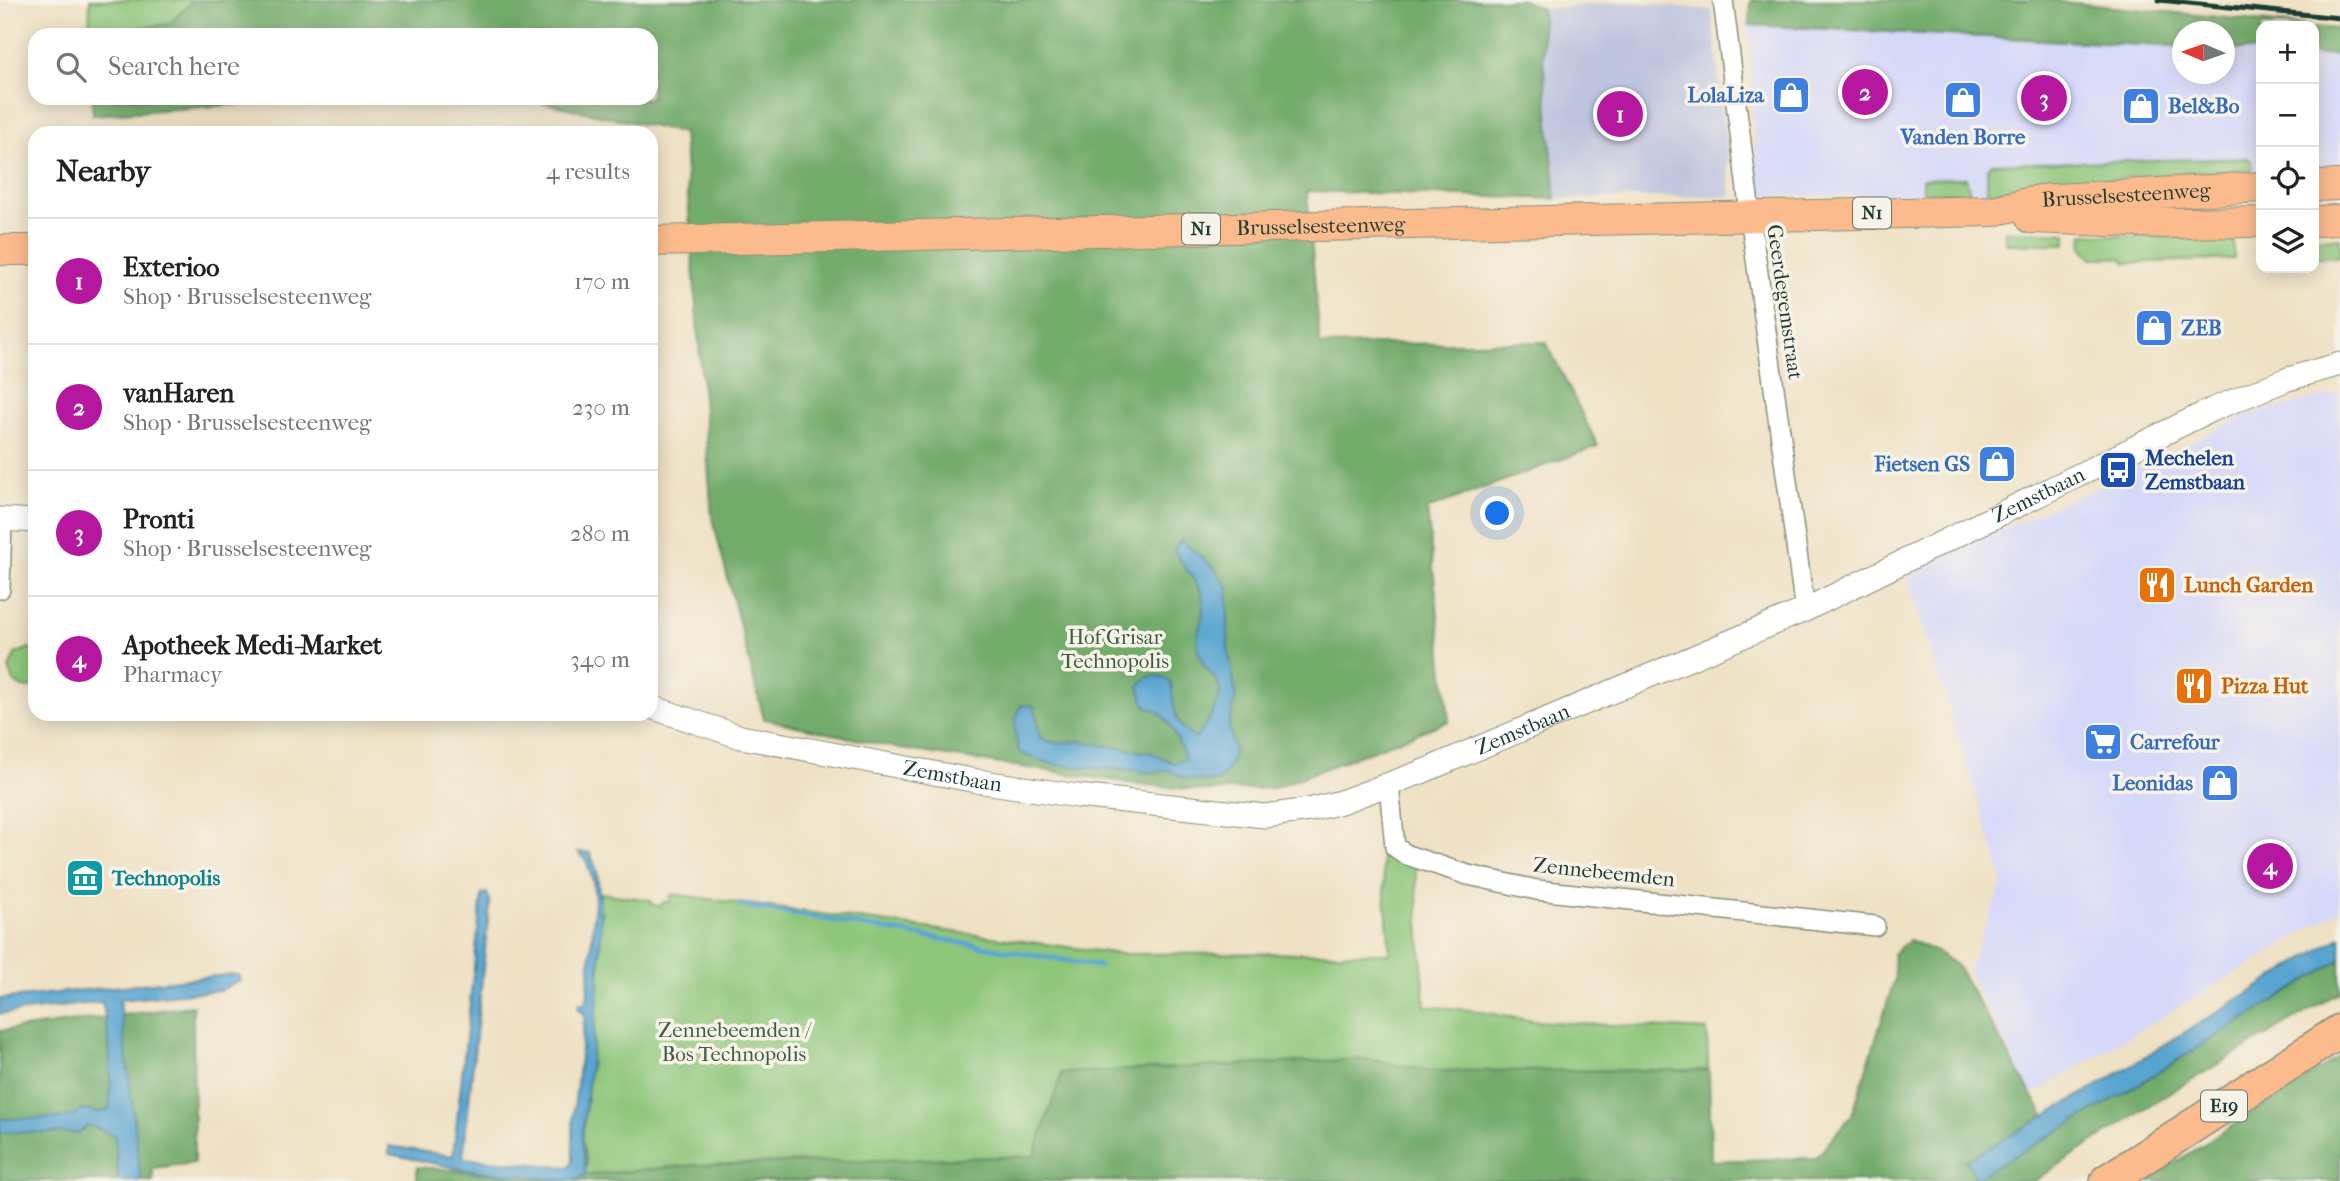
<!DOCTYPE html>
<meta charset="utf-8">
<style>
:root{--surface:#fff;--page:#f2f2f2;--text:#222;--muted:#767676;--line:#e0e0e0;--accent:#b5179e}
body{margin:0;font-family:"IM FELL French Canon",serif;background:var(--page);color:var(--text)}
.controls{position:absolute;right:21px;top:21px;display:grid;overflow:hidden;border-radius:14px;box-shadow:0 4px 18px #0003}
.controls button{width:63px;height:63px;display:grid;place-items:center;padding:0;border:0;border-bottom:2px solid var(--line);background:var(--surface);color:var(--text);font:35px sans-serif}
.compass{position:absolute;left:2172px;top:21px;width:63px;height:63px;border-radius:50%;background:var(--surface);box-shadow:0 4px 18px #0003;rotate:272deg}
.you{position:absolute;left:1498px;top:514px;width:24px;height:24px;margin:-18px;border:5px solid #fff;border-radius:50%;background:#1a73e8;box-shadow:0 0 0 10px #1a73e833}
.badge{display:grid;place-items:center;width:46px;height:46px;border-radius:50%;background:var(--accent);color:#fff;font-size:23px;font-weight:700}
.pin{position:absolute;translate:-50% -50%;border:4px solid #fff;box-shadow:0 2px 7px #0006}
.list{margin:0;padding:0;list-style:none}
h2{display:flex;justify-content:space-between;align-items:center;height:91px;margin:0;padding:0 28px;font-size:30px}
h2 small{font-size:23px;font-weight:400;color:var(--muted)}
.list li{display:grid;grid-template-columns:46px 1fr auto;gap:21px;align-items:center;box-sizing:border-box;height:126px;padding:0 28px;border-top:2px solid var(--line)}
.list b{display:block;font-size:26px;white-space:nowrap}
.list p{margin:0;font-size:23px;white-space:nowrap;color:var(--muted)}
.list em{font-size:23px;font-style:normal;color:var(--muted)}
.icon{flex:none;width:38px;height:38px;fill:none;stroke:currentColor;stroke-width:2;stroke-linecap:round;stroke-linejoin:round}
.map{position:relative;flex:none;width:2340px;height:1181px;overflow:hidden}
.search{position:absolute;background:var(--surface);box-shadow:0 4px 18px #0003;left:28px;top:28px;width:630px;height:77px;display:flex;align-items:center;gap:18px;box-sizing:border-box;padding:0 24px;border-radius:21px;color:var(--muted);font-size:26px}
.panel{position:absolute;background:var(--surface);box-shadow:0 4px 18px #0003;left:28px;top:126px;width:630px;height:595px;border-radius:21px}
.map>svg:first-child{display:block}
.built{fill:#d6d8f9}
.industrial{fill:#bec3de}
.green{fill:#8ec67a;stroke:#568257;stroke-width:2}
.forest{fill:#72ab6a;stroke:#48744f;stroke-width:2}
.water{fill:#58a4d1;stroke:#3c7082;stroke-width:2}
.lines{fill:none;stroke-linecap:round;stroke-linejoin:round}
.stream{stroke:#58a4d1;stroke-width:5}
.minor-casing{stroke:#878f7c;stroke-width:22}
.tertiary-casing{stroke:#878f7c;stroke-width:25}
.primary-casing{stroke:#878f7c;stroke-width:32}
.motorway-casing{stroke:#878f7c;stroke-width:36}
.minor{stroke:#fff;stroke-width:19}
.tertiary{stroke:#fff;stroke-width:23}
.primary{stroke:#fbbb8d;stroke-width:30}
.motorway{stroke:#fbbb8d;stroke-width:33}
.rail{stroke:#1f3d34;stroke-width:5}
.labels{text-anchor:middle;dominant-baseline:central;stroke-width:7;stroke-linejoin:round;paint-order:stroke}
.shield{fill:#f7f3e8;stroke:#60746a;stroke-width:2}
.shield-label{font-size:19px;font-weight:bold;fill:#1f3d34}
.shop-label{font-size:21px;font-weight:bold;fill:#366cbe;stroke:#f7f3e8;text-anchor:end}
.street-label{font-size:21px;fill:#1f3d34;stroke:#f7f3e8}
.transit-label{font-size:21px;font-weight:bold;fill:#164399;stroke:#f7f3e8;text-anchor:start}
.food-label{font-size:21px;font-weight:bold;fill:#c56008;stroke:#f7f3e8;text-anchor:start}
.park-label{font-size:21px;fill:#3b5f46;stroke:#f7f3e8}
.culture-label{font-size:21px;font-weight:bold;fill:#0d838f;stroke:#f7f3e8;text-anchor:start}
</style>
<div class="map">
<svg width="2340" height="1181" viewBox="0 0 2340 1181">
<rect width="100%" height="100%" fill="#f7f3e8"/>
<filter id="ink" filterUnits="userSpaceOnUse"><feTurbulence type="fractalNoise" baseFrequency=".0143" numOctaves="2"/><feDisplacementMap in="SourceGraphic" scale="14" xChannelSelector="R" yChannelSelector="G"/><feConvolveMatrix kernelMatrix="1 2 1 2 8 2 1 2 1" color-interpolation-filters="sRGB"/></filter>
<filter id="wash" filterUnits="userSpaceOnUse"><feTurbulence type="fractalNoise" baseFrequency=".00686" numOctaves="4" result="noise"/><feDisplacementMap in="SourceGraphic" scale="28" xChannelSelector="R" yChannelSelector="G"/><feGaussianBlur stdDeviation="1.57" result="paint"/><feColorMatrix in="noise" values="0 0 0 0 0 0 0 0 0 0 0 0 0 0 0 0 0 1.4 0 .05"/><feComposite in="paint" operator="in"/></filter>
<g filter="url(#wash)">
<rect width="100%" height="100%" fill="#efe1c4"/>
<path class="built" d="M1749,25l433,22v27h42l1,-25 36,2v120l-87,3 -207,20 -210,2z
M2314,54l26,1v114h-26z
M2340,393v517l-308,185 -64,-124 35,-90 -96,-305 42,-24 148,-64 150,-73z"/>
<path class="industrial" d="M1629,2l83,8 19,186 -175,3 -13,-138 -1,-52z"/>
<path class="green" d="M90,0h104l-25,24 -80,10z
M2246,158l6,3 1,9 -79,3 -187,19v-22l4,-6z
M1966,178l4,14 -47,1 -1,-14z
M2005,230l61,3v11h-61z
M2083,234l151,7v18l-107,4 -6,-5h-29l-10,-11z
M2340,238v19h-26v-18z
M29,648l6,2v38l-14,-1 -7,-5 -5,-14 6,-14z
M1381,813l3,43 31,10 10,140 46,4 62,11 174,9 4,131 105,-3 24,23h-1423v-14l153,14 11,-3 6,-14 -5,-25 17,-152 1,-94 51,7v4l10,2 2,-4h6l3,-8 448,60 270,-1 -12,-139z"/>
<path class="forest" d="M194,0h1329l19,9 1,52 13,138 -249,-8 13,154 226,-3 52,104 -171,63 22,212 -175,67 -67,3 -70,-7 -236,-35 -137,-30 -52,-202 -29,-384 -162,-35h130v-63h-562l80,-11z
M1751,0h292l266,26h-48v25l-36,-2 -1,-17h-42v15l-433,-22z
M2314,27l26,2v26l-26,-1z
M92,98h235l-234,17z
M1909,940l30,13 18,13 88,151 -79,44 10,17 180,-104 184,-114v32l-179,106 -127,83h-1617v-14l153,14 16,-6 109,-10 339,-9 28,-83 304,-14 66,12 277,-1 2,91 105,-3 36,-43 43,-137 -2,-24z
M193,1006l1,157 -41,5v13h-153v-150z
M2340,1056v125h-193l173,-112z"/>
<path class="water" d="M1181,540l35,30 12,18v61l8,46 -7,30 5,25 -2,12 -12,18 -8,2 -27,-3 -16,-9c-18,4 -30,0 -48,-1 -36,-2 -69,0 -102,-17 -5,-17 -6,-30 2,-47l13,1 6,32 14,5 26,-2 72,12 22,10 11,-4c-7,-18 -18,-50 -39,-52l-7,-20c8,-14 20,-14 32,-5 4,24 0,44 25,56 10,-16 36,-43 17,-62 -8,-9 -13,-15 -15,-27 -3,-14 4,-24 5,-37 3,-29 -19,-40 -29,-62z
M578,852l12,1 7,18 4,45 -2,71 -17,152 4,36 -16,6 -109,-12 -72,-15v-8l64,10 29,-262 5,-1 3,9 -27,256 106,9 4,-6v-44l12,-103 -7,-5 1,-5 8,-3 8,-101 -2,-19 -7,-21z
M2340,937v23l-219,135 -145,83 -10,-17 146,-84z
M227,975h12l2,5 -20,10 -101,10 21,181h-23l-3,-45 -26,-11 -11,8 -78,-1v-13l56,-1 16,-2 10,-6 18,2 9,-3c3,-35 2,-72 -7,-107l-102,12v-15z"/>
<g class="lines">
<path class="stream" d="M740,905l359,61"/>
</g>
</g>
<g filter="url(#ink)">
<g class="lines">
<defs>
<path id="minor" d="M1723,0l31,245 51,365
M0,589l2,-70
M1389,785l6,62 12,8 61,20 69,15 338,36"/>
<g id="tertiary">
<path d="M0,519l35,2"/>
<path id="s1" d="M651,707l90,30 236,44 101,15 187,20 44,-6 32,-8 83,-31 381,-161 406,-200 74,-30 55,-16"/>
</g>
<g id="primary">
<path d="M2314,186l26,-1"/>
<path d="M2031,218l132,5 98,-1"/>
<path d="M2314,221l26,-1"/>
<path id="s2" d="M651,241l1342,-30 46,-11 222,-13"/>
<path d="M0,250h35"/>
</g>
<path id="motorway" d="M2107,1181l233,-150"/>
</defs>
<use href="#minor" class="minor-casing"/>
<use href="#tertiary" class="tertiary-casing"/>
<use href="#primary" class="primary-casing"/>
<use href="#motorway" class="motorway-casing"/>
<use href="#minor" class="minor"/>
<use href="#tertiary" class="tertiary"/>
<use href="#primary" class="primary"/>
<use href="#motorway" class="motorway"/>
<path class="rail" d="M2159,0l181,18"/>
</g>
</g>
<defs>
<symbol id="shop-square" viewBox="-11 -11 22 22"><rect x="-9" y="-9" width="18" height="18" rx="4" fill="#3f7fe0" stroke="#f7f3e8"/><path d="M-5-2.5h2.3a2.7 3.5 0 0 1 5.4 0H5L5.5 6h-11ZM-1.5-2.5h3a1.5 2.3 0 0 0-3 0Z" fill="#fff"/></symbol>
<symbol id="bus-square" viewBox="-11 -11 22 22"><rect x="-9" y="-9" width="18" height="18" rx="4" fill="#1a4fb4" stroke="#f7f3e8"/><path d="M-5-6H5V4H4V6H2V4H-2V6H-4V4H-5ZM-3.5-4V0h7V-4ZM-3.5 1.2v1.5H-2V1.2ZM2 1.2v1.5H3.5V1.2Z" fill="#fff"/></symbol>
<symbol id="restaurant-square" viewBox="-11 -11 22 22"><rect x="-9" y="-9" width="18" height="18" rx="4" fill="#e8710a" stroke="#f7f3e8"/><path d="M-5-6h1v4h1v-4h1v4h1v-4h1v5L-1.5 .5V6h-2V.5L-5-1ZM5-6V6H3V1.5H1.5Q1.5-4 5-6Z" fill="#fff"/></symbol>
<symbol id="supermarket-square" viewBox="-11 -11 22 22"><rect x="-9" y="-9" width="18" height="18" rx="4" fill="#3f7fe0" stroke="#f7f3e8"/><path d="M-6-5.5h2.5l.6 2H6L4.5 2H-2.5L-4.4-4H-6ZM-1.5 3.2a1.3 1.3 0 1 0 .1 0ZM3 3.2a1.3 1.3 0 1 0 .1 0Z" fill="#fff"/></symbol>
<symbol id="museum-square" viewBox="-11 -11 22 22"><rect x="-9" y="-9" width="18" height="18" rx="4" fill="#0f9aa8" stroke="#f7f3e8"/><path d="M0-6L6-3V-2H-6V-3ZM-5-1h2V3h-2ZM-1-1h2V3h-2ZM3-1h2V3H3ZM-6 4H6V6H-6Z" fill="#fff"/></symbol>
</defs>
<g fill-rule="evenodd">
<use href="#shop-square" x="1769" y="73" width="44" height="44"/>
<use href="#shop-square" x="1941" y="78" width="44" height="44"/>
<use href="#shop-square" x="2119" y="84" width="44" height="44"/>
<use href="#shop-square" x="2132" y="306" width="44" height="44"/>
<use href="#shop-square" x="1975" y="442" width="44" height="44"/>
<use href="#bus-square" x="2096" y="448" width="44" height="44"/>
<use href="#restaurant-square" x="2135" y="563" width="44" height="44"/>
<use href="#restaurant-square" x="2172" y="664" width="44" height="44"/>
<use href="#supermarket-square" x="2081" y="720" width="44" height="44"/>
<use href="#shop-square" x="2198" y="761" width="44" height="44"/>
<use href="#museum-square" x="63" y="856" width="44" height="44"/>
</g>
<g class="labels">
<g class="shield">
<rect x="1853" y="197.5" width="38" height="31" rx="5"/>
<rect x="1182" y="213.5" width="38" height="31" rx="5"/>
<rect x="2201" y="1090.5" width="46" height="31" rx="5"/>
</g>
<g class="shield-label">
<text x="1872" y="213">N1</text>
<text x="1201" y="229">N1</text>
<text x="2224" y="1106">E19</text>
</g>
<g class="shop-label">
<text x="1764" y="95">LolaLiza</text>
<text x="2168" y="106" text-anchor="start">Bel&amp;Bo</text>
<text x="1963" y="137" text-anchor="middle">Vanden Borre</text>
<text x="2181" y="328" text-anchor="start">ZEB</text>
<text x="1970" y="464">Fietsen GS</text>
<text x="2130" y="742" text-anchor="start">Carrefour</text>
<text x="2193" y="783">Leonidas</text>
</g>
<g class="street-label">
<text stroke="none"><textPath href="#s2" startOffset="1477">Brusselsesteenweg</textPath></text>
<text stroke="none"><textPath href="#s2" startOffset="670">Brusselsesteenweg</textPath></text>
<text transform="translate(1785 302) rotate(82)">Geerdegemstraat</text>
<text stroke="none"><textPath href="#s1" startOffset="1465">Zemstbaan</textPath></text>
<text stroke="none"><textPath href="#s1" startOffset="898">Zemstbaan</textPath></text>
<text stroke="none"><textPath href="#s1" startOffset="310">Zemstbaan</textPath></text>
<text transform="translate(1604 872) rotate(6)">Zennebeemden</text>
</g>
<g class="transit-label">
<text x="2145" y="458">Mechelen<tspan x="2145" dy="24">Zemstbaan</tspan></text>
</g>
<g class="food-label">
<text x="2184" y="585">Lunch Garden</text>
<text x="2221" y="686">Pizza Hut</text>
</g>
<g class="park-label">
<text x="1115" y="637">Hof Grisar<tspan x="1115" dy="24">Technopolis</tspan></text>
<text x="734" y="1030">Zennebeemden /<tspan x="734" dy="24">Bos Technopolis</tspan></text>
</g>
<g class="culture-label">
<text x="112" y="878">Technopolis</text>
</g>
</g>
</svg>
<div class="controls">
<button>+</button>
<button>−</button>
<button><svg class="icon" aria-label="locate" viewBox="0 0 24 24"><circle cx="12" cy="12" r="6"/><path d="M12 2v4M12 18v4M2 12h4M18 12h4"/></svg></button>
<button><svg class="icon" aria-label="layers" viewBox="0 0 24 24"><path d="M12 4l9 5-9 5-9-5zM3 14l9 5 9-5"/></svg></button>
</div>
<svg class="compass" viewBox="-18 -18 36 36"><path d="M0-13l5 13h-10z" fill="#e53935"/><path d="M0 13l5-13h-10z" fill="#767676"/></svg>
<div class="you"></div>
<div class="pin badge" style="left:1620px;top:114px">1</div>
<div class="pin badge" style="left:1865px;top:92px">2</div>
<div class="pin badge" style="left:2044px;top:98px">3</div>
<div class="pin badge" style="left:2270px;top:866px">4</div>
<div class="search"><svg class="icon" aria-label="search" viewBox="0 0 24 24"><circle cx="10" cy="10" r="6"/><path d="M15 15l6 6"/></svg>Search here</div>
<section class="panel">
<h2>Nearby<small>4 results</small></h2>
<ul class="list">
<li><span class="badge">1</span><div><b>Exterioo</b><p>Shop · Brusselsesteenweg</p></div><em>170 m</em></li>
<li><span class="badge">2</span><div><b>vanHaren</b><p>Shop · Brusselsesteenweg</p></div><em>230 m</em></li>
<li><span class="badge">3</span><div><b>Pronti</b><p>Shop · Brusselsesteenweg</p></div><em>280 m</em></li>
<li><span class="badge">4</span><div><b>Apotheek Medi-Market</b><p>Pharmacy</p></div><em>340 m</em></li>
</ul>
</section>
</div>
